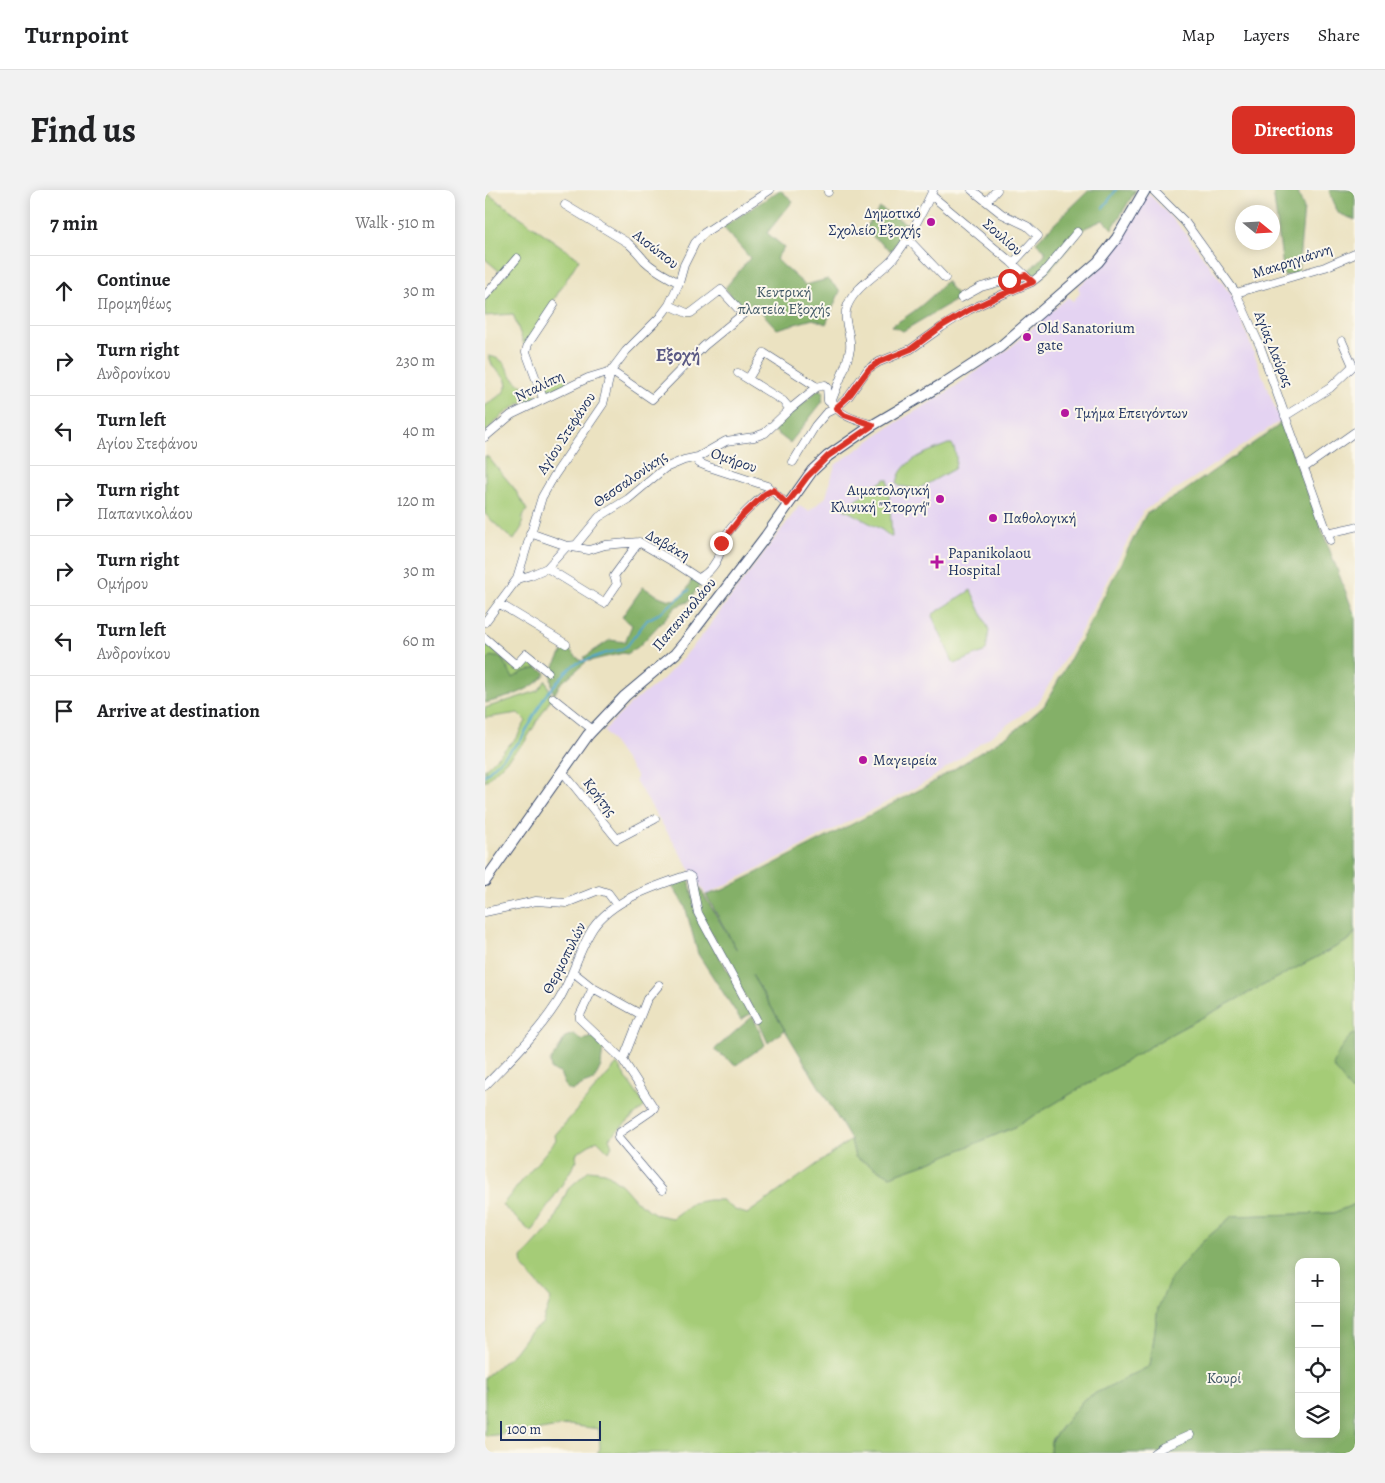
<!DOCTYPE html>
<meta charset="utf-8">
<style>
:root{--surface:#fff;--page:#f2f2f2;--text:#202124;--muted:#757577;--line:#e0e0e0;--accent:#d93025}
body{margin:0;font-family:Alegreya,serif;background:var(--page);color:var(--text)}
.controls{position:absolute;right:15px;bottom:15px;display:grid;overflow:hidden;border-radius:10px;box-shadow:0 2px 12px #0003}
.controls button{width:45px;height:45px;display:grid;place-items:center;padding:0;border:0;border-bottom:1px solid var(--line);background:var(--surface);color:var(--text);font:25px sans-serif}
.compass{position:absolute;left:750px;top:15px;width:45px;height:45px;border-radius:50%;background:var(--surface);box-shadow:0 2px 12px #0003;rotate:108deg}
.scale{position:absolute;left:15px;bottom:12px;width:101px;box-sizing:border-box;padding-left:5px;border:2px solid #1b2f5e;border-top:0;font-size:14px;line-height:18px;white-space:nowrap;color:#1b2f5e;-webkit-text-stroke:4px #fbf7ec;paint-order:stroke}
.stop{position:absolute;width:15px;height:15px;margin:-11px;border:4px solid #d93025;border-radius:50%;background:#fff}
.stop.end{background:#d93025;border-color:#fff;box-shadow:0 1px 5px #0008}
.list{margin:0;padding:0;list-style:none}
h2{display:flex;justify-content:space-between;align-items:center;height:65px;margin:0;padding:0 20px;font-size:21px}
h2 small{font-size:16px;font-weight:400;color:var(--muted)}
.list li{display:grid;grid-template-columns:32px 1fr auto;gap:15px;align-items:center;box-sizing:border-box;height:70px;padding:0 20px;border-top:1px solid var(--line)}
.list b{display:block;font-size:19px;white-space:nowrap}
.list p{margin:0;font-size:16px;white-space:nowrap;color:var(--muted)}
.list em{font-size:16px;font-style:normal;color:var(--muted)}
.icon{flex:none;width:28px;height:28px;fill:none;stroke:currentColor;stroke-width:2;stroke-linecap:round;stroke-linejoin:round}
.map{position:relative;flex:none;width:870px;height:1263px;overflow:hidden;border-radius:10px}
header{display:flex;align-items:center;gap:30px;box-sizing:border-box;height:70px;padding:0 25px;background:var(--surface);border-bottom:1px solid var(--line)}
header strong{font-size:24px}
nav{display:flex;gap:28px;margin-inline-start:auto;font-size:18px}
.intro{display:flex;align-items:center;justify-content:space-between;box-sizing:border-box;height:120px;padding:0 30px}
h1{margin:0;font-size:35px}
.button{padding:12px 22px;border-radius:10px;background:var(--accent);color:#fff;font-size:18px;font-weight:700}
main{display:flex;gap:30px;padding:0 30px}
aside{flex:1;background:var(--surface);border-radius:10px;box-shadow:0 2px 12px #0003}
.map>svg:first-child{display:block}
.built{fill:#e4d3f2}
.green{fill:#a5cc77;stroke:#607e6a}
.forest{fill:#84b068;stroke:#507063;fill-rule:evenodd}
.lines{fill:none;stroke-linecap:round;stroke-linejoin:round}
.stream{stroke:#50a6cd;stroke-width:2}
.minor-casing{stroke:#3a4a6d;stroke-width:9}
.major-casing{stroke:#3a4a6d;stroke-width:12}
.minor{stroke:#fff;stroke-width:8}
.major{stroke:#fff;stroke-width:10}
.route{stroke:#d93025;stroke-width:6}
.poi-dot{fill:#b5179e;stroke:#fbf7ec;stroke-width:2}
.labels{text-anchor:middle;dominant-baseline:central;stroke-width:4;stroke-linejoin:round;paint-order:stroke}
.poi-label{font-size:15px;fill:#1b2f5e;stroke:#fbf7ec;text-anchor:start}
.street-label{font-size:15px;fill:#1b2f5e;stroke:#fbf7ec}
.park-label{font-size:15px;fill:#3e5664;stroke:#fbf7ec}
.quarter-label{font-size:18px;font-weight:bold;fill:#5a5984;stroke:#fbf7ec}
</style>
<header>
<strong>Turnpoint</strong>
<nav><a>Map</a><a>Layers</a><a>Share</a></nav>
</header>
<div class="intro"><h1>Find us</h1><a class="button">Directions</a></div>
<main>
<aside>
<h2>7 min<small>Walk · 510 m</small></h2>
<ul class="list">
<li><svg class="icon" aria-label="ahead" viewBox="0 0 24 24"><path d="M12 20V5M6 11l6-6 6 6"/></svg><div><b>Continue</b><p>Προμηθέως</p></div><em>30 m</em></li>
<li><svg class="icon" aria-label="right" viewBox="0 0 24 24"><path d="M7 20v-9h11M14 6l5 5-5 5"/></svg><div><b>Turn right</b><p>Ανδρονίκου</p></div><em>230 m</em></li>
<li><svg class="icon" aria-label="left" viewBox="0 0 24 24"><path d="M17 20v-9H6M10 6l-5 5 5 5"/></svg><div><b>Turn left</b><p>Αγίου Στεφάνου</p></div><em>40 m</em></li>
<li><svg class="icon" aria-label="right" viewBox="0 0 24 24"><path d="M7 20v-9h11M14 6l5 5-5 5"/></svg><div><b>Turn right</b><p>Παπανικολάου</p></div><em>120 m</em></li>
<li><svg class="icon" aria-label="right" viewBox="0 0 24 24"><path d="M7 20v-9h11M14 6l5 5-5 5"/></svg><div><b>Turn right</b><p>Ομήρου</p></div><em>30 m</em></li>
<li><svg class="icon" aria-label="left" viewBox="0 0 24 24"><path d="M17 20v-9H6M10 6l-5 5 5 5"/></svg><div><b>Turn left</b><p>Ανδρονίκου</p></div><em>60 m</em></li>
<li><svg class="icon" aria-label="arrive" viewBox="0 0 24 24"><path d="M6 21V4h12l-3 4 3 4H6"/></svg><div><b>Arrive at destination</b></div></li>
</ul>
</aside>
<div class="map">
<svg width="870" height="1263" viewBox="0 0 870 1263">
<rect width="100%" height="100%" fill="#fbf7ec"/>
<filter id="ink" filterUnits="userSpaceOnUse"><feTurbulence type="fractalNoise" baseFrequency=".02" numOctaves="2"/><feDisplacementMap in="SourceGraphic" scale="10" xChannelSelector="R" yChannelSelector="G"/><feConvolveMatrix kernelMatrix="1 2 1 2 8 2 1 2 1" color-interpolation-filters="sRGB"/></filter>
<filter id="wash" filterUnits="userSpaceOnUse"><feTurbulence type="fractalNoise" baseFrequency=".0096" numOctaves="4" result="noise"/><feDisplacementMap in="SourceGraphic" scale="20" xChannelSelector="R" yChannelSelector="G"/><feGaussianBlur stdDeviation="1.12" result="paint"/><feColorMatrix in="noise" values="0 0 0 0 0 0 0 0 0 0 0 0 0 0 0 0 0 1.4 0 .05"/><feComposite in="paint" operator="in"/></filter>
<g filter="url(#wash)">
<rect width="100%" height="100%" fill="#ebe2c1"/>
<path class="built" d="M663,3l35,37 49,66 48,125 -137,90 -63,122 -42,70 -112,79 -220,113 -71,-115 2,-2 -1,-3 -32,-45 29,-28 30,-23 21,-22 20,-24 95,-127 10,5 17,-14 9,-32 54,-38 57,-34 65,-46 57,-50 5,4 7,-8 -2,-6 26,-22z"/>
<path class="green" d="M3,4l91,65 -54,88 -12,-33 -28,2v-16l20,-24 -20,-17v-62z
M4,166c20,4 15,13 25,23 7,7 16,12 23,17 -5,6 -11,5 -18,8 -13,7 -24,17 -34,29v-27l18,-13 4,-8 -2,-7 -12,-11z
M77,184l6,9 -22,9 -5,-13z
M463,254h4c4,6 6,18 2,25l-36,20 -19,-3 -2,-2c2,-24 32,-32 51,-40z
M0,266l3,1 26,31 13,22 -4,6 -1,11 -8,13 -8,-6 -21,-20z
M400,289h3l4,58h-1l-9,-7 -38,-21v-1z
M486,400l18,40 -3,21 -31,13 -2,-2 -21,-46 1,-2z
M0,452l30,28 11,-10 11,8 -14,4 -10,6 -12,-20 -10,-1 -6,5z
M61,490l6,17 -28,46 -39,39v-13l32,-32 9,-16 -8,-8 -33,5v-10l53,-17z
M870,742v101l-5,4 1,54 4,1v112l-22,9 -101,3 -32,28 -42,64 -8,58 -66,33 -33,41 -1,13h-453l3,-4 -1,-20 -30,-4 -34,6 -50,5v-59l29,-24 15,-20 13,-9 9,-25 -28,-32 -1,-9 30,-33 16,-36 21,-19 16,2 17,13 15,17 20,13 15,3 20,-15 17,-3h13l13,10 12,4 104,-74 4,17 35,19 48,-17 77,-32 158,-94 176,-93z
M132,874l28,42 -36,32 3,8 -3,6 -12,-12 -20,13 -1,4 1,3 -14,23 -32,49 -29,-27 54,-65 -1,-5z"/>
<path class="forest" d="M295,0l13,11 -26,32 17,14 -8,12 29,26 23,-6 12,12 -14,33 -13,-5 -36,10 -24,-26 -10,7 -18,-22 25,-30 -27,-31z
M604,0h47l-24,39 -9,-9 -18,8 -35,42 -13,12 -8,-11 16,-17v-4l-9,-8z
M788,0h24l7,18 -6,65 -14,3z
M844,0h26v30l-17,-7z
M395,18l27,16 -2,5 -14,22 -27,-21z
M461,91l13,17 -56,33 -12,-5c21,-12 39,-26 55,-45z
M334,199l5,3 -2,7 1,2 -33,42 -17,-13z
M795,231l75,195v316l-6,8 -176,93 -158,94 -77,32 -48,17 -35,-19 -4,-17 -99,-165 33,55 -17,13 -12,-27 -56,-103 -5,-29 1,-2 41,68 -31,-55 17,-5 204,-104 89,-56 28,-24 44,-79 58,-113 37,-22 95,-66z
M209,386l8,6 -14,20 -11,4 -39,41 -11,7 -4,-1 -34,8 -6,-3 27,-18 15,2 7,-17 -10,-8 21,-30c10,6 27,18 38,10 5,-4 9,-15 13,-21z
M81,456l14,14 6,2 -26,22 -6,11c-7,-25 0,-28 12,-49z
M6,466l10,2 12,20 10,-6 14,-4 9,5c-13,18 -40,25 -61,30v-41z
M204,688l7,36 55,99 -10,7 -43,-66 -13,-48 -15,-23z
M268,826l12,29 -29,20 -22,-15z
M870,843v59l-4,-1 -18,-25c5,-13 10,-25 22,-33z
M89,844l7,6 13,-3 9,11 -2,18 -7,14 -11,4 -11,7 -6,-3 -6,-15 -9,-3 -1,-9 7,-9 8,-15z
M870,1014v249h-305l1,-12 33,-42 66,-33 8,-58 13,-30 29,-34 32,-28 101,-3zM814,1072h37v172h-37z"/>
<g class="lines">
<path class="stream" d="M618,18l13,-18
M0,585l36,-35 24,-44 21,-24 9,-8 31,-11 14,-3 7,-4 20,-26 13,-7 29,-23"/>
</g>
</g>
<g filter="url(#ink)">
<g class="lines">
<defs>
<path id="minor" d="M343,0v2
M487,0l30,24 25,12 11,10 -25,27
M668,0l32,32 51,71 24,53 70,194
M446,5l80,67 21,20
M502,11l10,-11
M80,15l63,38c7,6 11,11 17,18 9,9 22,15 34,22
M422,48l38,40
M751,103l89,-26 30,-13
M0,106l32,-38
M476,108l20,-11 44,-12
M126,181l41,28 52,-53 39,-32 -22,-24 -30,23h-4l-18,-8
M253,183l45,28 7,8
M263,189l16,-26 53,34
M58,208l-17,-46 2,-8 26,-39
M800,226l45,-28 23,-22 -11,-25
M388,235c-13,-4 -37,-9 -41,-25 6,-17 15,-34 18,-51 2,-15 -8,-28 -3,-42 7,-20 31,-32 45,-47 14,-16 32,-50 41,-70
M0,247l26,-22 77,-37 23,-7
M210,268l4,5 10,4 58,19 20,18
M308,272l22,-36 11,-13 10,-5 13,-12 19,-27 11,-7 32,-13 31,-22 27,-17 30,-14 33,-14 11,-9 34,-41
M819,278l51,-36
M45,343l37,13 22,4 16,-5 34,-3 33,19 32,21
M842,343l28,-6
M62,378l57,35 13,-19 -3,-8 25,-34
M214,388c10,-5 18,-15 21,-26 2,-5 1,-8 3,-12 8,-15 35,-42 49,-50
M32,389l14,-4 16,-7 20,-22 9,-1 23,-28 29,-18 37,-31 19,-8 14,-3 28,-16 28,-4 11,-4 25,-24 27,-22 8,-2 2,2 1,14 5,4
M15,414l66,40
M0,432l32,-43 25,-82 12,-21 49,-72 8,-33 15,-20 34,-34 9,-12 10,-22 5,-18 11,-22 9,-10 66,-43
M0,448l31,27 10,-11 22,18
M68,508l40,32
M77,581l55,68 38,-20
M0,722l51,-11 30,2 33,-13 9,3 9,12
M88,782l20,16 47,26
M108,798l-13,27v4l43,41 31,48 -3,3 -32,22 -1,5 44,52
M138,870l24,-61 12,-14
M0,896c25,-26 52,-52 72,-83 15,-23 21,-52 36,-75 20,-29 63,-42 95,-53l3,2 7,36 58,106
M669,1263l9,-6 27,-12"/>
<path id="major" d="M0,691l103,-146 37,-39 50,-42 10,-12 81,-106 46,-65 16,-15 45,-31 73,-43 54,-35 98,-85 19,-24 28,-48"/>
</defs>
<use href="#minor" class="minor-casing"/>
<use href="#major" class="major-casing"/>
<use href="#minor" class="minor"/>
<use href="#major" class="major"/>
</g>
</g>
<g class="lines" filter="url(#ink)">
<path class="route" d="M236,353l20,-26 24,-23 8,-4 14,14 20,-27 21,-21 45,-31 -29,-10 -8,-7 13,-12 20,-27 10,-7 32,-13 31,-23 27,-16 30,-14 34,-14 -8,-7 -16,5"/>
</g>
<g class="poi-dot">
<circle cx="446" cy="32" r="5"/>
<circle cx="542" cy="147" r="5"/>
<circle cx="580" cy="223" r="5"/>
<circle cx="455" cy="309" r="5"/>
<circle cx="508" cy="328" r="5"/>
<path d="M449.5 364.5h5v5h5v5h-5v5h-5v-5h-5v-5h5z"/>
<circle cx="378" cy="570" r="5"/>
</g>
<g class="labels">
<g class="poi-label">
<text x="436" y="23" text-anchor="end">Δημοτικό<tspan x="436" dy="17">Σχολείο Εξοχής</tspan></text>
<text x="552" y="138">Old Sanatorium<tspan x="552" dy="17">gate</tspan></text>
<text x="590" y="223">Τμήμα Επειγόντων</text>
<text x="445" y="300" text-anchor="end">Αιματολογική<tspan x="445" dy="17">Κλινική "Στοργή"</tspan></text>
<text x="518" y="328">Παθολογική</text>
<text x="463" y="363">Papanikolaou<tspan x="463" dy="17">Hospital</tspan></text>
<text x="388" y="570">Μαγειρεία</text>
</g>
<g class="street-label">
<text transform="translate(518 47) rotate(41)">Σουλίου</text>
<text transform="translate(171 59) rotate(38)">Αισώπου</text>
<text transform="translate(807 71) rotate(-18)">Μακρηγιάννη</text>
<text transform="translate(789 159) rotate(68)">Αγίας Λαύρας</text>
<text transform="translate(54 196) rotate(-26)">Νταλίπη</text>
<text transform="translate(81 243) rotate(-57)">Αγίου Στεφάνου</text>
<text transform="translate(249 270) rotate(19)">Ομήρου</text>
<text transform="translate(145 289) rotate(-35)">Θεσσαλονίκης</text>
<text transform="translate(183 355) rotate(29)">Δαβάκη</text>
<text transform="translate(199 424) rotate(-50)">Παπανικολάου</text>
<text transform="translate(115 607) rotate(52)">Κρήτης</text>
<text transform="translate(79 768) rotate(-63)">Θερμοπυλών</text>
</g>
<g class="park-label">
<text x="299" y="102">Κεντρική<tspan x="299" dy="17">πλατεία Εξοχής</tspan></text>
<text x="739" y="1188">Κουρί</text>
</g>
<g class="quarter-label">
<text x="193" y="165">Εξοχή</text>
</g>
</g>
</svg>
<div class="controls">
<button>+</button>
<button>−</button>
<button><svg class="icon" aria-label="locate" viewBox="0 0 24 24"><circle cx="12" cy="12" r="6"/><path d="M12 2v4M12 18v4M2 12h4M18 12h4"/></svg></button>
<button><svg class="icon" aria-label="layers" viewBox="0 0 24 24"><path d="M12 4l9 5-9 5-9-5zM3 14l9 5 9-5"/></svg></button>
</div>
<svg class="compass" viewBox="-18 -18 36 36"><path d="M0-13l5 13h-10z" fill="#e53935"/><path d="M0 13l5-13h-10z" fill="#757577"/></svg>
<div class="scale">100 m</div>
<div class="stop" style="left:524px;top:90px"></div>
<div class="stop end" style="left:236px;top:353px"></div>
</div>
</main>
